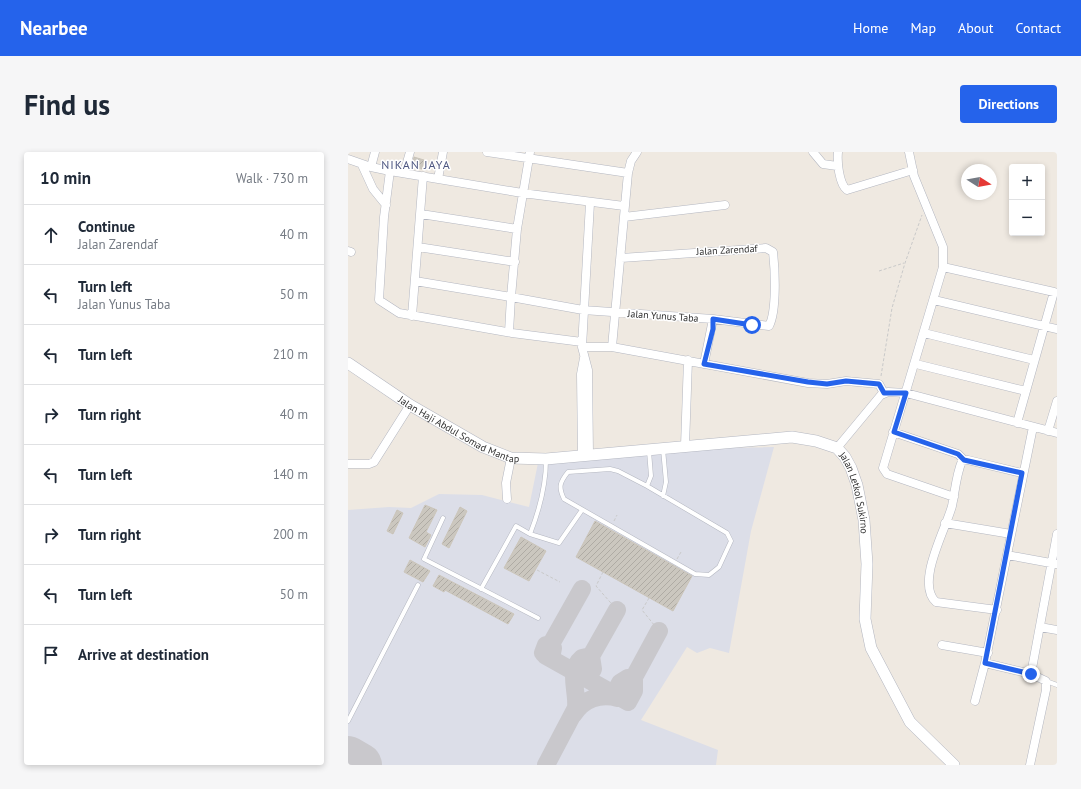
<!DOCTYPE html>
<meta charset="utf-8">
<style>
:root{--surface:#fff;--page:#f6f6f7;--text:#1f2937;--muted:#747a83;--line:#e0e1e3;--accent:#2563eb}
body{margin:0;font-family:"PT Sans",sans-serif;background:var(--page);color:var(--text)}
.controls{position:absolute;right:12px;top:12px;display:grid;overflow:hidden;border-radius:4px;box-shadow:0 2px 6px #0003}
.controls button{width:36px;height:36px;display:grid;place-items:center;padding:0;border:0;border-bottom:1px solid var(--line);background:var(--surface);color:var(--text);font:20px sans-serif}
.compass{position:absolute;left:613px;top:12px;width:36px;height:36px;border-radius:50%;background:var(--surface);box-shadow:0 2px 6px #0003;rotate:101deg}
.stop{position:absolute;width:12px;height:12px;margin:-9px;border:3px solid #2563eb;border-radius:50%;background:#fff}
.stop.end{background:#2563eb;border-color:#fff;box-shadow:0 1px 4px #0008}
.list{margin:0;padding:0;list-style:none}
h2{display:flex;justify-content:space-between;align-items:center;height:52px;margin:0;padding:0 16px;font-size:17px}
h2 small{font-size:13px;font-weight:400;color:var(--muted)}
.list li{display:grid;grid-template-columns:26px 1fr auto;gap:12px;align-items:center;box-sizing:border-box;height:60px;padding:0 16px;border-top:1px solid var(--line)}
.list b{display:block;font-size:15px;white-space:nowrap}
.list p{margin:0;font-size:13px;white-space:nowrap;color:var(--muted)}
.list em{font-size:13px;font-style:normal;color:var(--muted)}
.icon{flex:none;width:22px;height:22px;fill:none;stroke:currentColor;stroke-width:2;stroke-linecap:round;stroke-linejoin:round}
.map{position:relative;flex:none;width:709px;height:613px;overflow:hidden;border-radius:4px}
header{display:flex;align-items:center;gap:24px;box-sizing:border-box;height:56px;padding:0 20px;background:var(--accent);color:#fff}
header strong{font-size:19px}
nav{display:flex;gap:22px;margin-inline-start:auto;font-size:14px}
.intro{display:flex;align-items:center;justify-content:space-between;box-sizing:border-box;height:96px;padding:0 24px}
h1{margin:0;font-size:28px}
.button{padding:10px 18px;border-radius:4px;background:var(--accent);color:#fff;font-size:14px;font-weight:700}
main{display:flex;gap:24px;padding:0 24px}
aside{flex:1;background:var(--surface);border-radius:4px;box-shadow:0 2px 6px #0003}
.map>svg:first-child{display:block}
.airport{fill:#dcdee8}
.lines{fill:none;stroke-linecap:round;stroke-linejoin:round}
.taxiway{stroke:#c9c8cc;stroke-width:18}
.runway{stroke:#c9c8cc;stroke-width:44}
.building{fill:url(#building-hatch);stroke:#cbc5ba}
.lane-casing{stroke:#b4b7c1;stroke-width:5}
.street-casing{stroke:#b4b7c1;stroke-width:9}
.secondary-casing{stroke:#b4b7c1;stroke-width:12}
.path{stroke:#c9c9c9;stroke-width:1;stroke-dasharray:3 2;stroke-linecap:butt}
.lane{stroke:#fff;stroke-width:4}
.street{stroke:#fff;stroke-width:8}
.secondary{stroke:#fff;stroke-width:11}
.route{stroke:#2563eb;stroke-width:5}
.labels{text-anchor:middle;dominant-baseline:central;stroke-width:3;stroke-linejoin:round;paint-order:stroke}
.street-label{font-size:10px;fill:#2e2e2e;stroke:#fff}
.quarter-label{font-size:12px;letter-spacing:1px;fill:#4d5680;stroke:#fff}
</style>
<header>
<strong>Nearbee</strong>
<nav><a>Home</a><a>Map</a><a>About</a><a>Contact</a></nav>
</header>
<div class="intro"><h1>Find us</h1><a class="button">Directions</a></div>
<main>
<aside>
<h2>10 min<small>Walk · 730 m</small></h2>
<ul class="list">
<li><svg class="icon" aria-label="ahead" viewBox="0 0 24 24"><path d="M12 20V5M6 11l6-6 6 6"/></svg><div><b>Continue</b><p>Jalan Zarendaf</p></div><em>40 m</em></li>
<li><svg class="icon" aria-label="left" viewBox="0 0 24 24"><path d="M17 20v-9H6M10 6l-5 5 5 5"/></svg><div><b>Turn left</b><p>Jalan Yunus Taba</p></div><em>50 m</em></li>
<li><svg class="icon" aria-label="left" viewBox="0 0 24 24"><path d="M17 20v-9H6M10 6l-5 5 5 5"/></svg><div><b>Turn left</b></div><em>210 m</em></li>
<li><svg class="icon" aria-label="right" viewBox="0 0 24 24"><path d="M7 20v-9h11M14 6l5 5-5 5"/></svg><div><b>Turn right</b></div><em>40 m</em></li>
<li><svg class="icon" aria-label="left" viewBox="0 0 24 24"><path d="M17 20v-9H6M10 6l-5 5 5 5"/></svg><div><b>Turn left</b></div><em>140 m</em></li>
<li><svg class="icon" aria-label="right" viewBox="0 0 24 24"><path d="M7 20v-9h11M14 6l5 5-5 5"/></svg><div><b>Turn right</b></div><em>200 m</em></li>
<li><svg class="icon" aria-label="left" viewBox="0 0 24 24"><path d="M17 20v-9H6M10 6l-5 5 5 5"/></svg><div><b>Turn left</b></div><em>50 m</em></li>
<li><svg class="icon" aria-label="arrive" viewBox="0 0 24 24"><path d="M6 21V4h12l-3 4 3 4H6"/></svg><div><b>Arrive at destination</b></div></li>
</ul>
</aside>
<div class="map">
<svg width="709" height="613" viewBox="0 0 709 613">
<defs>
<pattern id="building-hatch" width="6" height="6" patternUnits="userSpaceOnUse"><rect width="6" height="6" fill="#cbc7bf"/><path d="M-1 1l2-2M0 6l6-6M5 7l2-2" fill="none" stroke="#afaba4"/></pattern>
</defs>
<rect width="100%" height="100%" fill="#efe9e1"/>
<path class="airport" d="M426,295l-23,84 -22,122 -19,-5 -13,5 -10,-6 -46,73 77,30 -2,15h-368v-255l41,-3 22,1 28,-14 43,1 47,12 9,-44 182,-15z"/>
<g class="lines">
<path class="taxiway" d="M203,492l-5,1 -3,8 3,3 6,-3 1,-5 -2,-4 31,-55
M198,504l82,46 6,-11v-11l-6,-2 -8,5 -6,11
M243,504l26,-46
M285,527l26,-48
M225,563c10,-16 27,-22 45,-17
M198,613l30,-57c2,-17 -9,-37 6,-50l9,-2 2,13 -6,10"/>
<path class="runway" d="M0,606l12,7"/>
</g>
<path class="building" d="M66,5l10,3 -2,9 -10,-2z
M77,353l12,5 -11,22 5,3 -6,12 -16,-9z
M112,355l7,4 -18,37 -7,-4z
M49,358l6,3 -10,21 -6,-3z
M247,369l97,55 -19,35 -97,-54z
M173,385l25,14 -17,30 -25,-13z
M62,408l20,11 -7,11 -19,-10z
M91,423l75,39 -6,10 -63,-34 -1,2 -11,-6z"/>
<g class="lines">
<defs>
<path id="lane" d="M315,297l3,33 -3,14
M262,317l8,2 29,15 80,47 4,8 -12,26 -10,8 -14,-1 -131,-75c-6,-12 -4,-17 4,-27z
M299,334l4,-10 -2,-25
M95,366l-19,41 114,59
M182,382c9,-23 16,-50 16,-74
M133,437l35,-63 14,8 29,9 23,-33
M698,529l11,4
M0,569l70,-136"/>
<path id="street" d="M139,0l141,21
M182,0l-13,77 -6,68 72,13 130,9 -9,45
M465,0l10,12 14,2
M490,0c-1,10 1,32 9,38l66,-20
M561,0l5,24 29,71v20l-60,201 4,6 67,23
M0,7l23,8 19,4 132,22 102,13
M14,13l11,24 13,16
M23,15l4,-15
M42,19l-6,46 -5,83 20,13 113,20 70,9
M56,21l6,-21
M90,27l5,-27
M73,62l96,15
M276,65l101,-12
M70,95l97,15
M0,99l3,1
M273,106l145,-10 7,4c2,17 4,59 -4,74l-56,-7
M595,115l111,25 -37,131
M67,129l96,16 -2,35
M586,148l123,29
M64,164l11,-140
M576,181l110,27
M234,195h30l16,-174 3,-12 6,-9
M264,195l196,36 19,1 19,-3 33,3 5,9
M568,212l110,27
M700,279l9,-30
M545,280l65,22 6,6
M337,294l3,-86
M489,296l44,-53 7,-3 18,1 151,40
M234,303l-1,-81 3,-16
M241,303l-1,-85 -6,-23 8,-144
M0,312h21l5,-2 36,-57
M159,347l-1,-16 5,-25
M597,371l66,11
M659,403l49,9
M649,458l-61,-8c-21,-19 10,-73 16,-96 3,-14 4,-31 10,-45l6,-1 54,13
M692,475l17,3
M594,493l46,8
M683,522l26,-140
M627,549l10,-38
M682,613l16,-75v-9l-15,-7 -46,-11 48,-236"/>
<g id="secondary">
<path id="s1" d="M0,211l62,42 73,42 28,11 35,1 246,-22 24,4 21,7 8,9 6,11 6,17 7,35 3,44 -2,55 6,29 39,74 44,43"/>
</g>
</defs>
<use href="#lane" class="lane-casing"/>
<use href="#street" class="street-casing"/>
<use href="#secondary" class="secondary-casing"/>
<path class="path" d="M531,119l25,-8
M533,224l11,-68 13,-45 17,-48
M266,369l3,-6
M329,407l4,-7
M189,418l23,12
M255,420l-7,14 21,24
M301,446l-7,12 17,21"/>
<use href="#lane" class="lane"/>
<use href="#street" class="street"/>
<use href="#secondary" class="secondary"/>
</g>
<g class="lines">
<path class="route" d="M404,173l-39,-6v10l-9,35 104,18 19,2 19,-3 33,3 5,9h22l-12,39 64,22 6,6 58,13 -37,190 46,11"/>
</g>
<g class="labels">
<g class="street-label">
<text transform="translate(379 98) rotate(-3)">Jalan Zarendaf</text>
<text transform="translate(315 164) rotate(4)">Jalan Yunus Taba</text>
<text stroke="none"><textPath href="#s1" startOffset="130">Jalan Haji Abdul Somad Mantap</textPath></text>
<text stroke="none"><textPath href="#s1" startOffset="567">Jalan Letkol Sukirno</textPath></text>
</g>
<g class="quarter-label">
<text x="68" y="12">NIKAN JAYA</text>
</g>
</g>
</svg>
<div class="controls">
<button>+</button>
<button>−</button>
</div>
<svg class="compass" viewBox="-18 -18 36 36"><path d="M0-13l5 13h-10z" fill="#e53935"/><path d="M0 13l5-13h-10z" fill="#747a83"/></svg>
<div class="stop" style="left:404px;top:173px"></div>
<div class="stop end" style="left:683px;top:522px"></div>
</div>
</main>
